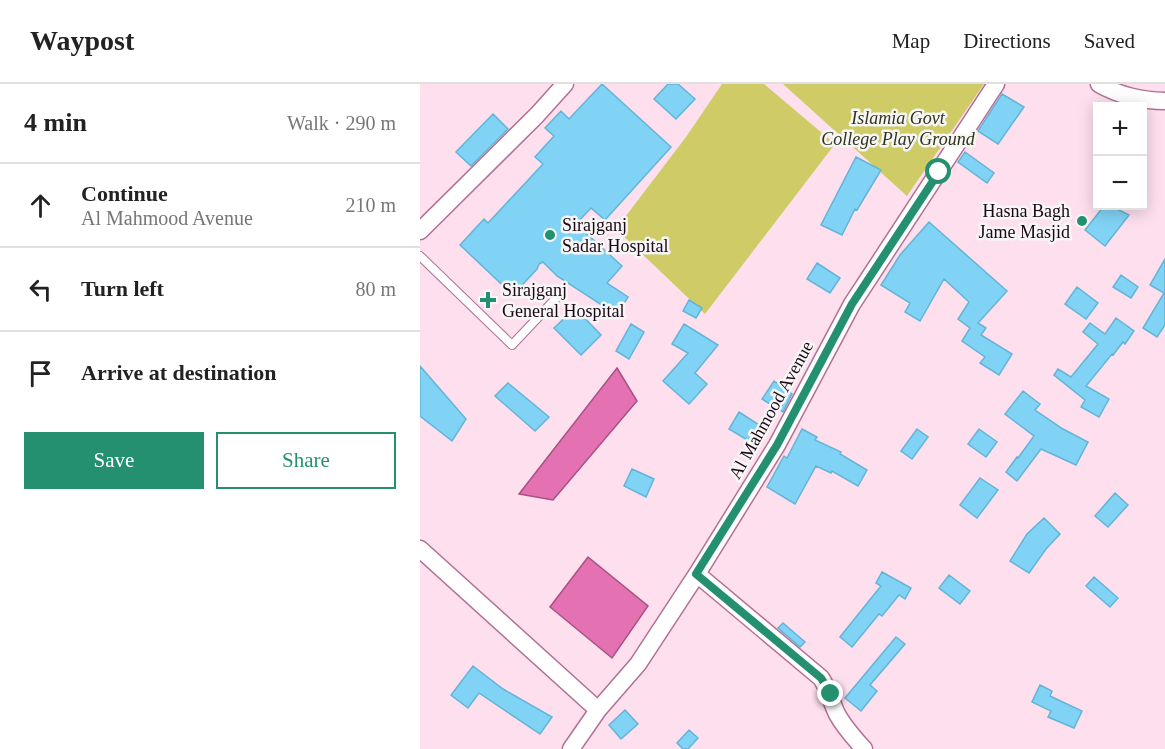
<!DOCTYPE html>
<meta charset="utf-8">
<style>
:root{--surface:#fff;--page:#f6f6f6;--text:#222;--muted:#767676;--line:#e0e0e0;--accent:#25906f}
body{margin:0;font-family:"Times New Roman",serif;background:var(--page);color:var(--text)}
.controls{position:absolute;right:18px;top:18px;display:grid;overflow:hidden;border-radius:0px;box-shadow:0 3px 15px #0003}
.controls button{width:54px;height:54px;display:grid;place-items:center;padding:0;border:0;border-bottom:2px solid var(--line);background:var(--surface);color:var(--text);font:30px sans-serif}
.stop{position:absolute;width:18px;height:18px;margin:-14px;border:4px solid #25906f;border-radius:50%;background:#fff}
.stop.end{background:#25906f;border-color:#fff;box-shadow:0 2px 6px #0008}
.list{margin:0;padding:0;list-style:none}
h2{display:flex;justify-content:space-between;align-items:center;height:78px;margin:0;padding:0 24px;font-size:26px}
h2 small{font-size:20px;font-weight:400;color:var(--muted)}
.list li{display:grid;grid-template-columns:39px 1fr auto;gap:18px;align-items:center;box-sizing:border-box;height:84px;padding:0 24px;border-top:2px solid var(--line)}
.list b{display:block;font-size:22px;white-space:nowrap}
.list p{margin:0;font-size:20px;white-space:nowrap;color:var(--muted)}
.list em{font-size:20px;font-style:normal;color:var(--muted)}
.actions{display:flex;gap:12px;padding:18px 24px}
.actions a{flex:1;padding:14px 0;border:2px solid var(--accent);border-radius:0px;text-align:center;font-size:21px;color:var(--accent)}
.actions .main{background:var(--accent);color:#fff}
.icon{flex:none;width:33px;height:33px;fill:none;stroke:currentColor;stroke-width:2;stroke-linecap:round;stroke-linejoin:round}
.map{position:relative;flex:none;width:745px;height:665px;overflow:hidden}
header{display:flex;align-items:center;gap:36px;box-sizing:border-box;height:84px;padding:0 30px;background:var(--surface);border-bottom:2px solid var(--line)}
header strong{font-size:28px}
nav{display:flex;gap:33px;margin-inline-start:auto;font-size:21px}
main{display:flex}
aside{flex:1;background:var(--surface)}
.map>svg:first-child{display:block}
.green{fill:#cfcc68}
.water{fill:#e471b1;stroke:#a85182;stroke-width:1.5}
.building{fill:#81d3f5;stroke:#63b4d6;stroke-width:1.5}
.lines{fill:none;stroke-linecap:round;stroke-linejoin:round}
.service-casing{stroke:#b27093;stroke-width:10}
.minor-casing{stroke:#b27093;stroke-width:19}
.service{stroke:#fff;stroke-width:8}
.minor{stroke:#fff;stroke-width:16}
.route{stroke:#25906f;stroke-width:8}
.poi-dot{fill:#25906f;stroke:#f6f6f6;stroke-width:2}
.labels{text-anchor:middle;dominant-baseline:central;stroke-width:5;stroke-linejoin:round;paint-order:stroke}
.park-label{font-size:18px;font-style:italic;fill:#33331b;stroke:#f6f6f6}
.poi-label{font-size:18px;fill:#1d0613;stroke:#f6f6f6;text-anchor:start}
.street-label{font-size:18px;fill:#1d0613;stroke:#f6f6f6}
</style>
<header>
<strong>Waypost</strong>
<nav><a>Map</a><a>Directions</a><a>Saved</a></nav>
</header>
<main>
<aside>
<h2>4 min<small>Walk · 290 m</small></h2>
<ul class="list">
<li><svg class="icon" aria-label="ahead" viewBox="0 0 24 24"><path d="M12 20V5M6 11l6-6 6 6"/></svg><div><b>Continue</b><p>Al Mahmood Avenue</p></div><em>210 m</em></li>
<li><svg class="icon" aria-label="left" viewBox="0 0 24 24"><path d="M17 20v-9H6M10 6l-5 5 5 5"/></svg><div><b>Turn left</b></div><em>80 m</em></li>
<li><svg class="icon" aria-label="arrive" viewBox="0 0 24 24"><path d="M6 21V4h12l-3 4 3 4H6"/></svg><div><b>Arrive at destination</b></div></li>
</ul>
<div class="actions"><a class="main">Save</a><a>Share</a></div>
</aside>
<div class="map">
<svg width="745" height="665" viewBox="0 0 745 665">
<rect width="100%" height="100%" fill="#fddfed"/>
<path class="green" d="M302,0h42l71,60 -130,170 -89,-85 70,-92z
M363,0h201l-77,112z"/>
<path class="water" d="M197,284l20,33 -84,99 -34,-6z
M168,473l60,49 -36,52 -62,-51z"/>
<path class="building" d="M182,0l69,63 -66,73 -14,-12 -15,16 46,42 -15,17 21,14 -11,18 -60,-39 -14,-14 -4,2 -2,5 -24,26 -53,-50 24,-26 4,4 55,-59 -8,-7 19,-21 -9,-8 16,-17 8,8z
M248,0h10l17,15 -19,20 -22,-20z
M582,10l22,13 -26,37 -20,-13z
M73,30l15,15 -37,37 -15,-14z
M545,68l29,21 -7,10 -29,-21z
M436,73l25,13 -24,40 -2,-1 -13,26 -21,-10z
M684,122h16l-3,3 12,6 -24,31 -20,-16z
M509,138l78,69 -29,32 8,5 -5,7 31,19 -13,21 -19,-12 5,-6 -23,-16 8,-13 -12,-9 11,-17 -25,-23 -24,42 -15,-9 5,-9 -29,-18 19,-30z
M745,175v66l-8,12 -14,-9 21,-35 -14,-8z
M397,179l23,15 -10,15 -23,-14z
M701,191l17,12 -7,11 -18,-11z
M657,203l21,16 -12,16 -21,-15z
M269,216l13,8 -6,10 -13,-7z
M155,224l26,27 -20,20 -27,-27z
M696,234l18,13 -9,13 -2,-2 -10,13 -1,-1 -26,32 23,13 -10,18 -18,-10 4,-7 -31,-25 4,-6 13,8 27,-33 -15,-12 7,-9 15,11z
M211,240l13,8 -15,27 -13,-8z
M264,240l34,21 -23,28 12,11 -18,20 -26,-23 25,-28 -16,-9z
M0,282l46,53 -14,22 -32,-25z
M354,297l18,13 -9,18 -21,-13z
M88,299l41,34 -14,14 -40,-35z
M603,307l17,13 -5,6 28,19 25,13 -12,23 -35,-16 -24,32 -11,-9 11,-15 1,1 16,-22 -29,-22z
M319,328l28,18 -10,16 -28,-17z
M382,345l15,8 -2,3 26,12 -1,2 27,16 -9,16 -26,-15 -1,2 -15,-7 -21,38 -28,-17 17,-31 3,2z
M497,345l11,8 -16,22 -11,-8z
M559,345l18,13 -11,15 -18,-13z
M212,385l22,10 -8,18 -22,-11z
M560,394l18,12 -21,28 -17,-13z
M695,409l13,12 -20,22 -13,-11z
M624,434l16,16 -14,15 -17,24 -19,-12 17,-27z
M462,488l29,16 -6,11 -6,-4 -17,21 -3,-2 -27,33 -12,-10 41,-51 -5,-3z
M529,491l21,16 -10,13 -21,-16z
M674,493l24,21 -8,9 -24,-21z
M363,539l22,19 -5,5 -22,-19z
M476,553l9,7 -35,41 7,6 -16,20 -16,-13z
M53,582l30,23 49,28 -12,17 -61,-41 -11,15 -17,-13z
M620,601l12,6 -2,5 32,15 -8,17 -26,-11 3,-6 -19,-9z
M205,626l13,14 -17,15 -12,-14z
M269,646l9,8 -10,11h-5l-6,-6z"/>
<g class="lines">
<defs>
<path id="service" d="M0,172l92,89 50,-53"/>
<path id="minor" d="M679,0c19,11 44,17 66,17
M0,147l117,-116 28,-31
M0,465l178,161
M277,490l124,104c8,12 10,24 16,36 7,13 17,24 27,35
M151,665l27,-39 40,-46 59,-90 80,-129 75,-141 144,-220"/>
</defs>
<use href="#service" class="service-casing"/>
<use href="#minor" class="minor-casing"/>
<use href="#service" class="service"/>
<use href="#minor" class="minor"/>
</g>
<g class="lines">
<path class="route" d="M411,610l-10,-16 -125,-104 81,-129 75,-141 87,-132"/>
</g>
<g class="poi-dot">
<circle cx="662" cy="137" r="6"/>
<circle cx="130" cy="151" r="6"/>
<path d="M65 207h6v6h6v6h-6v6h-6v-6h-6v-6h6z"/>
</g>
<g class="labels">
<g class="park-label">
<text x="478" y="34">Islamia Govt<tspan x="478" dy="21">College Play Ground</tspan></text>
</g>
<g class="poi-label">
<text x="650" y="127" text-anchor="end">Hasna Bagh<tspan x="650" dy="21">Jame Masjid</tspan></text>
<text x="142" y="141">Sirajganj<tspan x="142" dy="21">Sadar Hospital</tspan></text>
<text x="82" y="206">Sirajganj<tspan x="82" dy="21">General Hospital</tspan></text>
</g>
<g class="street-label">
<text transform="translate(351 326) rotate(-61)">Al Mahmood Avenue</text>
</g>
</g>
</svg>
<div class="controls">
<button>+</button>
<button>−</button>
</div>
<div class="stop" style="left:519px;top:88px"></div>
<div class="stop end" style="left:411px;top:610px"></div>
</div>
</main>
